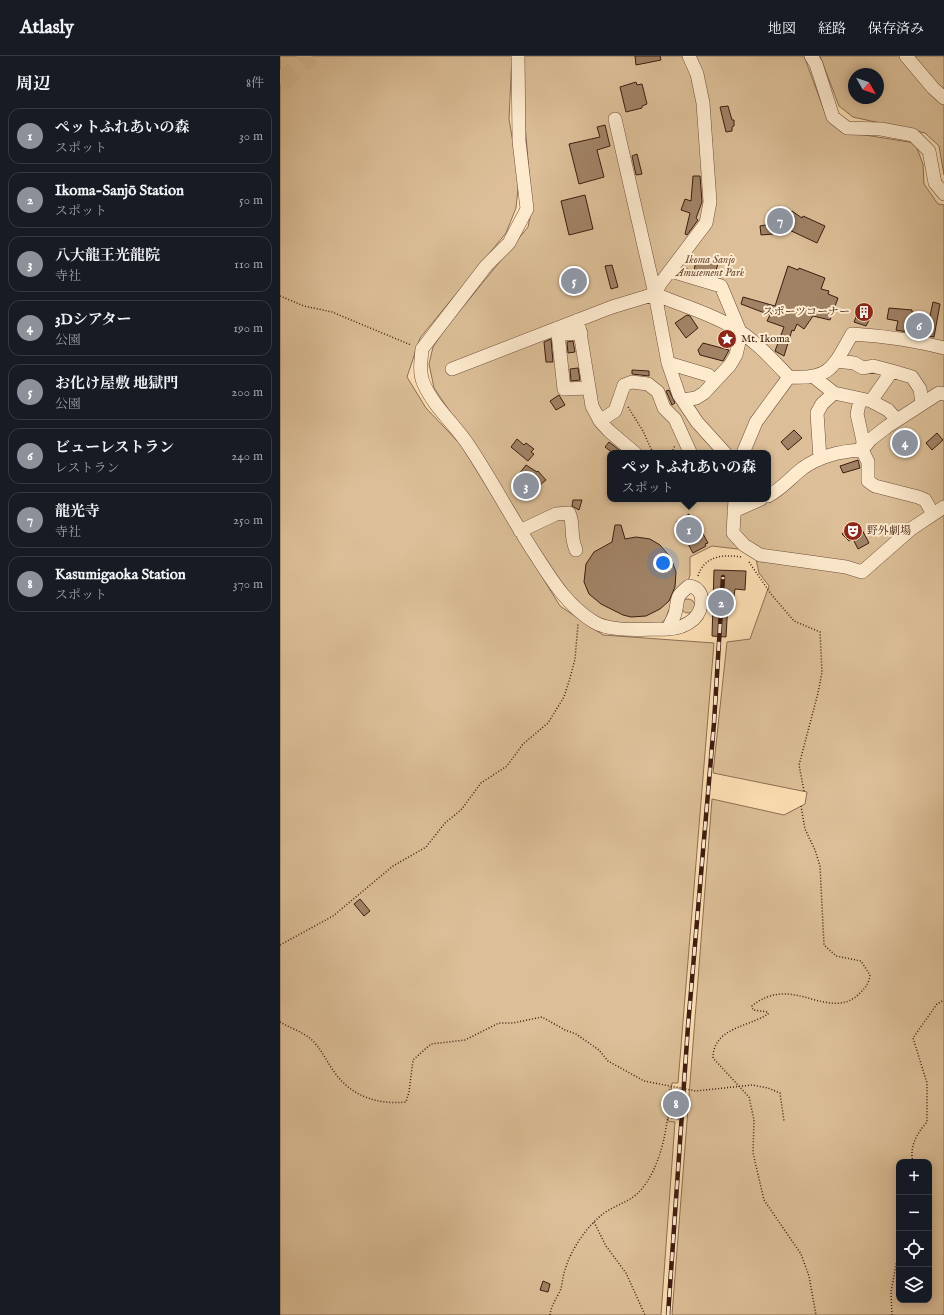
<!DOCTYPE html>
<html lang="ja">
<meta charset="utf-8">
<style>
:root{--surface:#171b24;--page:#242831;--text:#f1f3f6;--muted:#9ea1a6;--line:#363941;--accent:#8c9099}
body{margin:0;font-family:"IM FELL English","Noto Serif JP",serif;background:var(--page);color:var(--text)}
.controls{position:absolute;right:12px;bottom:12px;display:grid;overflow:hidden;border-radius:8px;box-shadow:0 2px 10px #0003}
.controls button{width:36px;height:36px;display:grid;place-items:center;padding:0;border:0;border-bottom:1px solid var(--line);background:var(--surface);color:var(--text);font:20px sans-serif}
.compass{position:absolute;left:568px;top:12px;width:36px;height:36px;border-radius:50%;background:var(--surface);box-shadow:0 2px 10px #0003;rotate:130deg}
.you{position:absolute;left:383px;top:507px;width:14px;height:14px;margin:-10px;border:3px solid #fff;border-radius:50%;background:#1a73e8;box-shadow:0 0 0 6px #1a73e833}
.badge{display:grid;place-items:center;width:26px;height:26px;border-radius:50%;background:var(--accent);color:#fff;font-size:13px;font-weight:700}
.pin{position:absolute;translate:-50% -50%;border:2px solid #fff;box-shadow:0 1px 4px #0006}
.popup{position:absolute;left:327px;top:394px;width:164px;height:52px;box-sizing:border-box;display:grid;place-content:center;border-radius:8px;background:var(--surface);filter:drop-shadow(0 1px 3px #0005);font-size:13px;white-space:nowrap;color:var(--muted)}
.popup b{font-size:15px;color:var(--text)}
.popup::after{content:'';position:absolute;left:50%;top:100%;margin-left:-8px;border:8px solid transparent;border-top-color:var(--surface)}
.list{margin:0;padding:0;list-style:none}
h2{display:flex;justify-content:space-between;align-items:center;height:52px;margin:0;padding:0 16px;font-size:17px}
h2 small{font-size:13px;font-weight:400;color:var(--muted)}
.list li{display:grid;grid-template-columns:26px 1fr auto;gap:12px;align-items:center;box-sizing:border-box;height:56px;margin:0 8px 8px;padding:0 8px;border:1px solid var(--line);border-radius:12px}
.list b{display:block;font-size:15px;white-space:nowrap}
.list p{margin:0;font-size:13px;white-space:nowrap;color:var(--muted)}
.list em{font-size:13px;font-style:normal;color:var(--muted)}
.icon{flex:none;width:22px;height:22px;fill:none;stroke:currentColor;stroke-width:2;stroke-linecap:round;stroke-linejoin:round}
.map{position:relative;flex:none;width:664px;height:1259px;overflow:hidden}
header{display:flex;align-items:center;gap:24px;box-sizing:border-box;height:56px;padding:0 20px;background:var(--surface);border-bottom:1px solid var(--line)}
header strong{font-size:19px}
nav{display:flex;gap:22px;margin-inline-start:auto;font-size:14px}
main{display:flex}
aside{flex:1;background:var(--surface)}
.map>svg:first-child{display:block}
.green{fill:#dcbf98;stroke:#8c6e54;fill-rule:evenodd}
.building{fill:#a08265;stroke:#3c1c10}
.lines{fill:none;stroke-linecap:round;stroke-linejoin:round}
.highway-tunnel{stroke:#d6b993;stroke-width:19;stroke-dasharray:19 10;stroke-linecap:butt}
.minor-casing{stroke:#6c4d39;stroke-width:14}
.path{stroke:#3c1c10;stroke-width:1.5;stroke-dasharray:1 2;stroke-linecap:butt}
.minor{stroke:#feebce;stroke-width:13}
.rail-casing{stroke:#3c1c10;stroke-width:4.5}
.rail{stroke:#feebce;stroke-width:3;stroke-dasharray:9;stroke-linecap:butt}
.labels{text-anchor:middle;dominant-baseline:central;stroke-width:4;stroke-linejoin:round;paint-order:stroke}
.park-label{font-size:11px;font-style:italic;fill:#6c4d39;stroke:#feebce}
.poi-label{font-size:11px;fill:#3c1c10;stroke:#feebce;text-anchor:start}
</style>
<header>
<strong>Atlasly</strong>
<nav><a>地図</a><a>経路</a><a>保存済み</a></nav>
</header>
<main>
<aside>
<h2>周辺<small>8件</small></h2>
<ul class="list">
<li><span class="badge">1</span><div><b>ペットふれあいの森</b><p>スポット</p></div><em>30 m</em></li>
<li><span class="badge">2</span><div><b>Ikoma-Sanjō Station</b><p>スポット</p></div><em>50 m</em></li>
<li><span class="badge">3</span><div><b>八大龍王光龍院</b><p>寺社</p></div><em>110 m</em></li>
<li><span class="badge">4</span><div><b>3Dシアター</b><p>公園</p></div><em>190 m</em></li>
<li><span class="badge">5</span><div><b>お化け屋敷 地獄門</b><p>公園</p></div><em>200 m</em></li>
<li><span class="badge">6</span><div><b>ビューレストラン</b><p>レストラン</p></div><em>240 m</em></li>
<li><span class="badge">7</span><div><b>龍光寺</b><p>寺社</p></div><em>250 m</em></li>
<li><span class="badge">8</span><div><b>Kasumigaoka Station</b><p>スポット</p></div><em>370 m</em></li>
</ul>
</aside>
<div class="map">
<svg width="664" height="1259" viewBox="0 0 664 1259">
<rect width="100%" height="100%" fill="#fde0b4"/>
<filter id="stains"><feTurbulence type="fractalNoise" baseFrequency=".005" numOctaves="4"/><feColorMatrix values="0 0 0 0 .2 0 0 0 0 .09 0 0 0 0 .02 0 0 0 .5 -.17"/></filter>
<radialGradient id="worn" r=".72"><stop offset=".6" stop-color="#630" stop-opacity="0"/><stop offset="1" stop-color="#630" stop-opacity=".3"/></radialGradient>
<path class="green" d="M0,0h232l-3,63 10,60 -3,29 -10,25 -86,105 -13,39 19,31 35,37 99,161 43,29 111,8 -36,440h-6l-4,38 7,1 -14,193h-381z
M243,0h281l23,62 13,13 75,12 8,21 1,20 14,20 6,1v1110h-272l40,-516 72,16 21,-11 2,-12 -94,-19 14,-131 23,-3 19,-53 -10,-13 -3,-14 -10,-9 -34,-4 -22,11v18l-3,9 -10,5 -12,31 -8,6 -45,-4 -18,-6 -31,-25 -51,-87 -78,-116 -5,-24 4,-17 12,-18 83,-102 4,-20 -10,-118zM330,397h158v46h-158zM619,1106h30v138h-30z
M540,0h124v119l-5,-29 -14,-13 -72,-16 -14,-11zM574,18h24v24h-24z
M401 550a7 7 0 1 1 14 0a7 7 0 1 1-14 0Z"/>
<path class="building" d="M355,0h25l1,4 -25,5z
M356,26l1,3 5,-1 5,20 -5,2v2l-16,4 -6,-25z
M448,50l4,14h2v6l-2,1v4l-6,1 -6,-25z
M325,69l5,21 -13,4 7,27 -25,7 -10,-40 31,-7 -3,-10z
M357,98l5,20 -6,1 -4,-19z
M413,120h7l2,26 -6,16 2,2 -11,15 -2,-1 5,-21 -9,-3 4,-11 6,2z
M305,139l8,34 -24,6 -8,-34z
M498,150l12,7 2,-2 10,7 1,-2 22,10 -8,17 -32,-15 -1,1 -15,-9z
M491,168l2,10 -12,1 -1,-9z
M417,201l21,7 -4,12 -20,-6z
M332,209l6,22 -7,2 -6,-23z
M508,210l10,4 1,-2 26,10 -4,11 8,2 -1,3 10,4 -8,22 -17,-4 -9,13 -7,-5 -3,7 -2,-1 -8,26 -9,-5 9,-24 -17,-6 3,-6 -29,-11 2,-7 32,9z
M653,246l7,2 -6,33 -38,-7 2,-9 -11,-2 2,-11 23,2v2l18,4z
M582,247l9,3 -1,12 -4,8 -12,-4z
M407,259l3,1 8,12 -12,10 -11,-15z
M271,283l2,23h-7l-2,-20z
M293,285l2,11 -7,1 -1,-11z
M423,287l26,7 -1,2 -5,9 -23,-6 -2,-5z
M298,312l2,12 -9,1 -1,-12z
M352,314l17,1v5l-17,-2z
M389,334l6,13 -3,2 -6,-14z
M279,339l6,10 -9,5 -6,-9z
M514,374l8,8 -14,12 -7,-8z
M657,377l6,7 -11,10 -6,-7z
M237,383l7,6 2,-2 8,6 -3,3 3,2 -6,7 -17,-14z
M329,386l14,11h-10l-8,-6z
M578,404l2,8 -17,5 -3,-7z
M246,409l11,7 1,-1 8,9 -24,20 -9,-13 12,-9 -6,-4z
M293,444h9l-3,10 -7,-4z
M409,458l2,5 3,-2 14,26 -3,1 1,2 -13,7 -17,-31z
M579,468l10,19 -11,6 -5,-10 -4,2 -7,-7 8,-9z
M335,469h6l4,14 11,-2 14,2 10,6 11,13 5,14 -1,15 -6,14 -9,8 -14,7 -15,1 -8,-2 -22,-11 -12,-10 -5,-12 2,-18 8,-12 18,-10z
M434,514l32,1 -1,19 -10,-1 -2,15 -5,-1 -2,34 -14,-1z
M80,843l10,12 -6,5 -10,-12z
M394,1034h7l-2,29 -8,-1z
M263,1225l7,3 -2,8 -8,-2z"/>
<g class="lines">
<path class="highway-tunnel" d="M0,27l32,-27"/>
<defs>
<path id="minor" d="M238,0l1,85 8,68 -18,34 -23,23 -64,83c-1,11 -3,23 1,33 10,25 32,42 46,64 24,36 44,75 68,111 16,25 31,49 57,65 16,10 48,7 66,7 12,1 25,-2 34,-10 10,-10 12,-31 -5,-33 -15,12 -10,12 -14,28 -2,5 -5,10 -7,15
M531,0l5,8 17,53 14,11 34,1 32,6 16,16 6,32 9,11
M626,0l27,32 11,10
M335,63l40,175c25,11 52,18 76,32 22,12 41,33 58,51 42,3 44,-10 63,-43 31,2 62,6 92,14
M391,215l50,15 20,48 -5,21 -6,10 -26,28 -8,5 -13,2
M375,238l5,-10 46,-61 4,-21 -7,-99 -6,-29 -8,-18
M298,264l14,86 8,15
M301,277l-23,1 6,55 25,-1
M556,305l18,2 9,5 10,-2 19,5 20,6 8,12 2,14
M388,307l40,12 7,6
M172,313l160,-62 43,-13 13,69 11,32 18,27 28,31
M534,321l20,16 -12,11 -5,9 3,46
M554,337l37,8 17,9 9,10
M580,344l-3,14 6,27 -1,9
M591,345l21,-30
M582,394l9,-11 17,-13 51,-33 5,1
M355,397l-26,-22 -9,-10 15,-10 9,-26 8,-3 16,2 10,8 6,16 11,11 15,33
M463,397l13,-31 33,-45
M488,440c15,-8 22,-18 35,-28 17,-12 38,-17 59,-18l6,12v19l7,5 43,11 7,3 8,14
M455,443l-2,34 11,12 16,10 86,12 16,5 49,-43 33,-22
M454,455l27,-12
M240,475l36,-17 13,-1c6,13 0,20 7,37"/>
</defs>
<use href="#minor" class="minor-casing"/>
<path class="path" d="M0,240l24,10 28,6 79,33
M348,351l15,24 10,22
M392,397l3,-8
M469,506l22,32 23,27 26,11 2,40 -4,21 -19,72 5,26
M418,520c6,-20 25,-22 43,-19
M521,750l4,23 10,21 5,16 4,79 12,11 25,5 9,14c-1,8 -4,12 -10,18 -21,22 -49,2 -73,1 -12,-1 -26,4 -35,12l1,4 15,2v2c-20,13 -55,14 -55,44l36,39 5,23 -1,33 11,47 37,54 8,22 7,39
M0,889l53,-29 60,-50 33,-19 19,-24 16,-13 20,-27 26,-17 16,-22 25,-21 16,-26 6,-19 5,-19 3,-35
M0,966c10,6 23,10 32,18 10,10 15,22 23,33 16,23 43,32 71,29l3,-10 4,-32 18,-16 34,-4 34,-17h14l29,-6 23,13 11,4 23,16 9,11 36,20 52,10 56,-6 16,3 12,5 4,28
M633,1106c-4,-15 4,-29 14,-40v-39l-14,-45 24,-34 7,-4
M314,1166l12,24 20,27 19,42
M270,1259c1,-9 5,-14 9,-22 4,-7 3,-16 6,-23 6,-21 22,-44 39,-57 12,-8 27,-12 36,-22 23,-26 29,-71 30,-104
M612,1259l-1,-23 8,-43"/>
<use href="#minor" class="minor"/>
<defs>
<path id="rail" d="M388,1259l20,-289 26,-303 9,-146"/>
</defs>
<use href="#rail" class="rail-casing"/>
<use href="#rail" class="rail"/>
</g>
<defs>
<symbol id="building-disc" viewBox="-11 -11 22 22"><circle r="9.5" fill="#8f2418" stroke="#feebce"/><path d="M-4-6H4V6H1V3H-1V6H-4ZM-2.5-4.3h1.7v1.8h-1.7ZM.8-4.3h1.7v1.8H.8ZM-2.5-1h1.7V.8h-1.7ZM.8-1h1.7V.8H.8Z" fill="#fff"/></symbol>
<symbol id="sight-disc" viewBox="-11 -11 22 22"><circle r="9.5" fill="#8f2418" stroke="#feebce"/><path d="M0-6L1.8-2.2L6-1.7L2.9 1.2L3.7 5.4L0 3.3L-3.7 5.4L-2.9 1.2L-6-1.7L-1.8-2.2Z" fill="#fff"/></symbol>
<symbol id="theatre-disc" viewBox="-11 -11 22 22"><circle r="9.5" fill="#8f2418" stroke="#feebce"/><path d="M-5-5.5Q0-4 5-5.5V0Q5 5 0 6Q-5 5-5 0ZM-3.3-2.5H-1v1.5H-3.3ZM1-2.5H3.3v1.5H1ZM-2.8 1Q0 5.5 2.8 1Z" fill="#fff"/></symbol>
</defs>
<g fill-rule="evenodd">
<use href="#building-disc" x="573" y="245" width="22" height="22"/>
<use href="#sight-disc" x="436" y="272" width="22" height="22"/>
<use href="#theatre-disc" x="562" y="464" width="22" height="22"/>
</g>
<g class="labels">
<g class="park-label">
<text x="430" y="204">Ikoma Sanjo<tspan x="430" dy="13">Amusement Park</tspan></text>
</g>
<g class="poi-label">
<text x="570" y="256" text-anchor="end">スポーツコーナー</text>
<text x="461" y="283">Mt. Ikoma</text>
<text x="587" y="475">野外劇場</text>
</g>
</g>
<rect width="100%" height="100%" filter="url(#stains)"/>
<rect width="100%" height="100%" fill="url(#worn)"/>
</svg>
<div class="controls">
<button>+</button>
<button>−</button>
<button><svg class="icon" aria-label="locate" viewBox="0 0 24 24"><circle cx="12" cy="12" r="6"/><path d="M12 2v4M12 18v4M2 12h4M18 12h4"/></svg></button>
<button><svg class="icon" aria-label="layers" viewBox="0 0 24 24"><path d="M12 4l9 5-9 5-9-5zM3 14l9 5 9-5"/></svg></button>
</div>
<svg class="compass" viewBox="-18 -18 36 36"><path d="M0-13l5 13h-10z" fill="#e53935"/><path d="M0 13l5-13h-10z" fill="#9ea1a6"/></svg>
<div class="you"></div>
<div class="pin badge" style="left:409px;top:474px">1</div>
<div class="popup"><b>ペットふれあいの森</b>スポット</div>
<div class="pin badge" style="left:441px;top:547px">2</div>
<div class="pin badge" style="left:246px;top:430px">3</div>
<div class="pin badge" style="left:625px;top:387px">4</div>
<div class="pin badge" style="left:294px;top:225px">5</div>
<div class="pin badge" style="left:639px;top:270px">6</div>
<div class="pin badge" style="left:500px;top:165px">7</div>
<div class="pin badge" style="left:396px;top:1048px">8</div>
</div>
</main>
